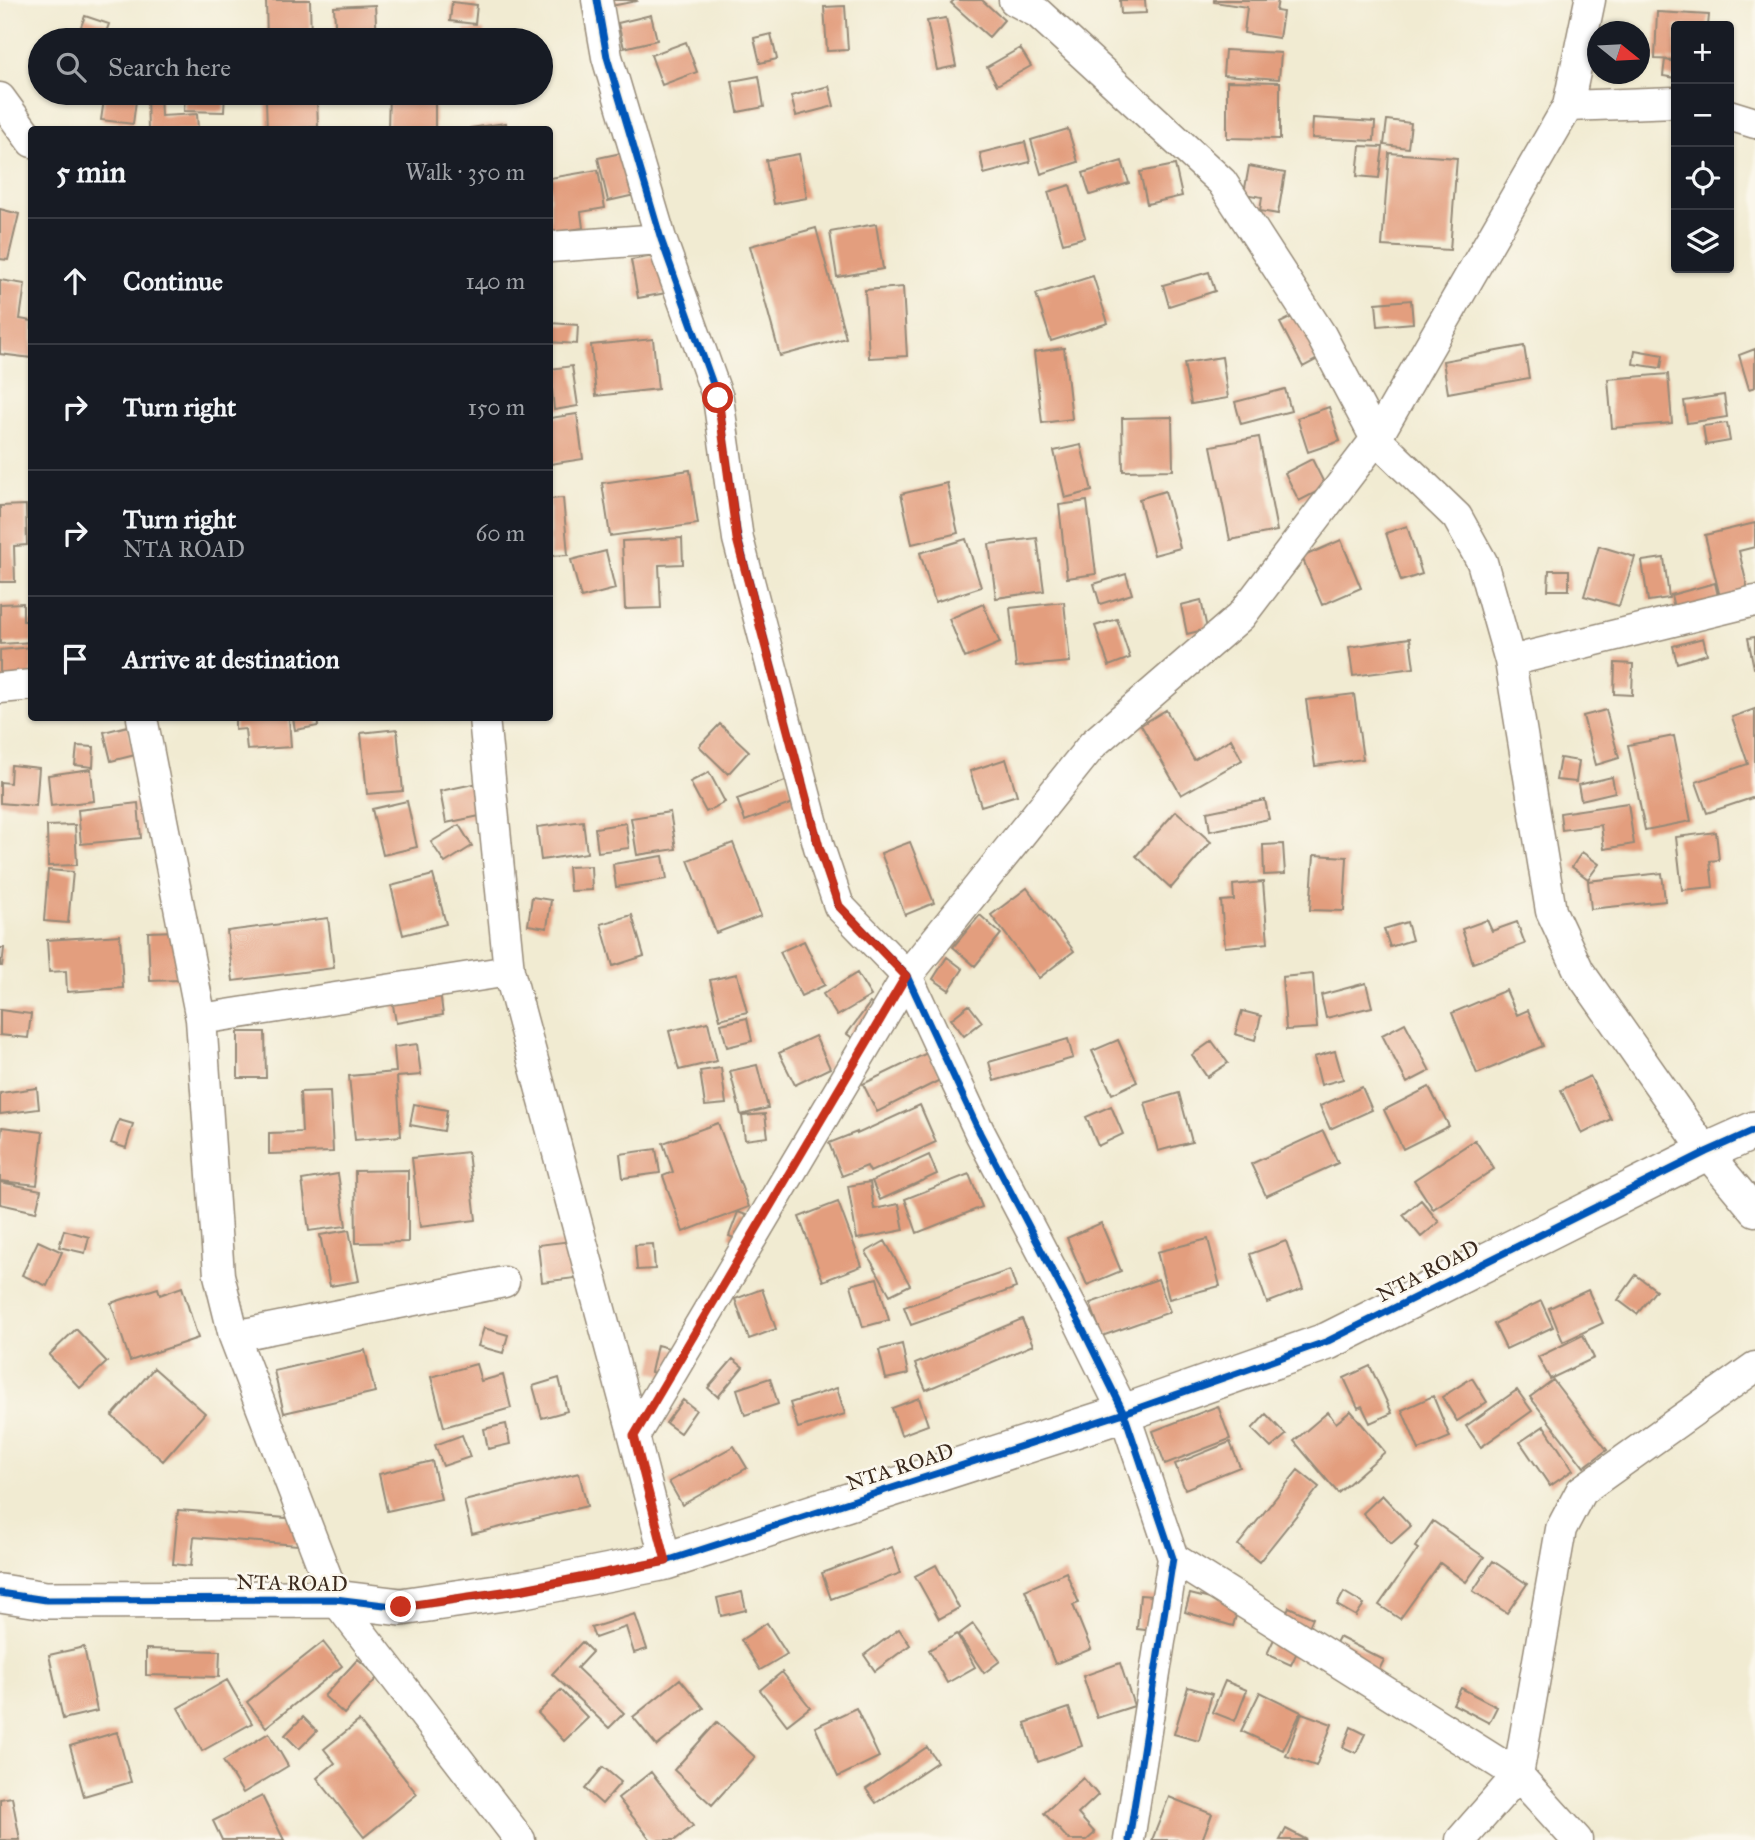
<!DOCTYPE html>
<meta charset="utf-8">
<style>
:root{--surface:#171b24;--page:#20242c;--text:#f1f3f6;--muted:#9ea1a6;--line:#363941}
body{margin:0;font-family:"IM FELL Great Primer",serif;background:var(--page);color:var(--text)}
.controls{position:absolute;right:21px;top:21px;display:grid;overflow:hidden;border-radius:7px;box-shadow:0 2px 5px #0004}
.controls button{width:63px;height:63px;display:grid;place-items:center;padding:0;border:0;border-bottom:2px solid var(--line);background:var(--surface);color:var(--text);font:35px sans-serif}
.compass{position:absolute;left:1587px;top:21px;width:63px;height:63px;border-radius:50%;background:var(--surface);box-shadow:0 2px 5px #0004;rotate:108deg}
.stop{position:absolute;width:21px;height:21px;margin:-16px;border:5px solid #c8321e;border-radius:50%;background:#fff}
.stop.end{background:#c8321e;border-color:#fff;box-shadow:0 2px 7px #0008}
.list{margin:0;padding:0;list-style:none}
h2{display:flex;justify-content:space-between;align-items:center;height:91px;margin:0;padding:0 28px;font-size:30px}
h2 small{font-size:23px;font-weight:400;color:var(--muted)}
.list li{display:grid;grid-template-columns:46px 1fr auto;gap:21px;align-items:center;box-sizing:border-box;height:126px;padding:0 28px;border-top:2px solid var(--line)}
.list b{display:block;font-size:26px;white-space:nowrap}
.list p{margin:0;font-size:23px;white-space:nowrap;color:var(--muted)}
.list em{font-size:23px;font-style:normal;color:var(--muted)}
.icon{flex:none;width:38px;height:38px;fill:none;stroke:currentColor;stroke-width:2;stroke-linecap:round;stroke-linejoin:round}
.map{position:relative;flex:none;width:1755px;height:1840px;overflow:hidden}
.search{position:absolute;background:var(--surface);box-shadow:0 2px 5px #0004;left:28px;top:28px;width:525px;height:77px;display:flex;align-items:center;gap:18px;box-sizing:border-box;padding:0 24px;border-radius:38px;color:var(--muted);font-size:26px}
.panel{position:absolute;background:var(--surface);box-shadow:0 2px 5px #0004;left:28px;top:126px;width:525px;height:595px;border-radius:7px}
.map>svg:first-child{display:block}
.building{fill:#e39e7e}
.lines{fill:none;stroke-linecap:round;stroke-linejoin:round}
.minor-casing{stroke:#968a78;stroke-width:33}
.tertiary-casing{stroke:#968a78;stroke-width:40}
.minor{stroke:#fff;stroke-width:30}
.tertiary{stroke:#fff;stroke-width:37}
.cycleway-casing{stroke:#fbf7ec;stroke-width:11}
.cycleway{stroke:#0057b8;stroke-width:7}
.route{stroke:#c8321e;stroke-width:9}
.labels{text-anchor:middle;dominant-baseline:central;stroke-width:5;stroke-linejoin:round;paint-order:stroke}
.street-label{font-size:21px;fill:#3b2a1e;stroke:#fbf7ec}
</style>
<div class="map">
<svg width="1755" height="1840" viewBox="0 0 1755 1840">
<rect width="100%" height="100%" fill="#fbf7ec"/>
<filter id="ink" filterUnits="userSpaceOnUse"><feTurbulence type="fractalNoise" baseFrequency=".0143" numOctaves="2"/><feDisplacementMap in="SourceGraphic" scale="14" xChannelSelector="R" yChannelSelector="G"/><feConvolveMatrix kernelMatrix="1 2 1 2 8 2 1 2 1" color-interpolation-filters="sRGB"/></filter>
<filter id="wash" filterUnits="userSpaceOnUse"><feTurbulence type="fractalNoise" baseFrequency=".00686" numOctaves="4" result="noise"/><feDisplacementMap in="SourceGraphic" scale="28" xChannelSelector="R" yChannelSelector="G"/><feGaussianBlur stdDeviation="1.57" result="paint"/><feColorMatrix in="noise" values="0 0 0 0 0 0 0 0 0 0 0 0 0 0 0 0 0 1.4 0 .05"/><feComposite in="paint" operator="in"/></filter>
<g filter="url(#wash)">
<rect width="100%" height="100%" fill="#f1ebd2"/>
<g id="blocks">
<path class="building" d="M266,0h44l1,39 -44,1z
M605,0h31l1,1 -31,6z
M954,0h28l22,20 -15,17 -38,-34z
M1120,0h25l1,13 -25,1z
M1214,0h64l-2,11 7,1 -4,26 -35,-5 3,-26 -33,-5z
M452,2l25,3 -2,19 -25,-3z
M375,5l2,35h-41l-2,-33z
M845,6l3,44 -21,1 -3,-44z
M1657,12l52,3 -1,11h-32v34l-21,-1z
M651,15l6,25 -33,8 -6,-25z
M85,16l24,8 -6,16h-27z
M946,18l10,48 -19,4 -10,-49z
M464,30h20v10h-20z
M771,34l6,25 -17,4 -6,-25z
M686,42l11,30 -35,13 -11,-30z
M1020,48l11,18 -34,19 -10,-18z
M1225,50l56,3 -2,26 -56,-4z
M1665,60l11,2v16l-13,-2z
M759,76l5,31 -26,5 -6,-31z
M1227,81l53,1v57l-53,-1z
M829,86l5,20 -38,10 -5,-20z
M105,93h32l-4,31 -32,-4z
M147,93h13l1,23 36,-2 1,16h-50z
M185,93h40l-1,19 -40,-1z
M389,93h46v37h-47z
M317,99l1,28 -51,3 -1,-29z
M1313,118l62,4 -1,19 -62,-3z
M1387,120l24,3 -3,25 -24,-3z
M506,123l1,7h-37v-2z
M1068,129l10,33 -37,12 -10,-34z
M1025,142l5,20 -46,12 -4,-21z
M1360,146l23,1 -4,31 -22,-2z
M640,149l8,43 -40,9 -10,-43z
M1389,153l68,5 -7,92 -68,-4z
M799,154l8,44 -33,6 -8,-44z
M1122,161l7,22 -39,12 -7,-22z
M1175,165l7,31 -35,8 -7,-32z
M1249,166l36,7 -7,41 -18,-3 2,-14 -18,-3z
M598,170l7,38 -24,4 2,16 -33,5v-55z
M1070,185l15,52 -22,6 -15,-51z
M0,209l19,5 -11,46 -8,-1z
M876,224l7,45 -46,8 -7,-45z
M816,228l30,110 -66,18 -30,-110z
M665,254l7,38 -34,6 -7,-38z
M1209,272l6,19 -46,15 -6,-21z
M1093,276l15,47 -57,18 -15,-47z
M0,280l25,4 -5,35 12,2v37l-32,-4z
M903,287l4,69 -38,2 -4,-68z
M1411,300l2,23 -35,3 -2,-23z
M1304,311l23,43 -24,13 -23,-44z
M550,323l28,2 -1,19 -27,-2z
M653,339l5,50 -62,7 -5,-51z
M1524,346l5,32 -81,15 -5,-32z
M1064,348l8,71 -30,4 -8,-71z
M1755,349v38l-6,2 -10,-34z
M1635,350l28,5 -2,13 -28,-4z
M1222,357l6,41 -37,6 -7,-41z
M572,366l6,40 -24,4 -4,-41z
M1668,374l4,49 -60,5 -4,-49z
M1285,389l6,22 -50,13 -6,-22z
M1724,395l3,22 -40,6 -3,-22z
M1329,407l11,34 -32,11 -11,-34z
M577,414l6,45 -33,5v-46z
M1172,417l1,53 -50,1 -1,-53z
M1727,423l3,18 -24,4 -3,-19z
M1259,437l18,94 -47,9 -19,-94z
M1081,445l11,46 -27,7 -11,-47z
M1312,459l14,28 -27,14 -14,-28z
M690,470l8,54 -88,12 -8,-53z
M947,483l11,50 -46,11 -11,-50z
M1165,491l15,57 -26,7 -15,-56z
M563,498l5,57 -18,1v-57z
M1087,501l9,73 -29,4 -8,-73z
M26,505l1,40 -13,1 1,36h-15v-76z
M1755,523v24l-16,4 10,43 -28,7 -16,-66z
M1407,526l15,48 -21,7 -15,-48z
M682,538l1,26 -24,1 2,43 -36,1 -3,-68z
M1037,538l7,53 -48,7 -7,-54z
M966,539l15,48 -46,15 -15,-49z
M1341,540l20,48 -39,17 -20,-48z
M1599,546l36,11 -16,49 -35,-10z
M606,551l9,38 -34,9 -10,-38z
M1664,558l5,40 -21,3 -6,-40z
M1549,570h20v20h-21z
M1126,574l6,20 -32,10 -6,-20z
M1715,583l5,22 -44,11 -5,-21z
M1201,600l6,29 -20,5 -6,-29z
M1064,602l6,60 -54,5 -6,-59z
M23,603v18h9v21l-32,2v-40z
M983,604l17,39 -35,15 -16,-39z
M1117,619l13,39 -21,8 -14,-40z
M1755,637v31h-1l-6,-30z
M1410,638l4,30 -61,8 -4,-29z
M1703,638l4,16 -30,9 -4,-17z
M32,647v27l-32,21v-45z
M1615,663l18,1 -1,31 -18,-1z
M1354,694l9,65 -48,7 -9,-66z
M1755,709v88l-48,16 -11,-31 52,-18 -16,-47z
M1166,710l28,50 37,-21 11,21 -61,35 -40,-70z
M1606,710l13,48 -23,7 -13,-49z
M235,718h54l2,29 -44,3 -2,-21 -10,1z
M293,718h24l1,8 -23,4z
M720,724l29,27 -21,23 -29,-28z
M128,726l7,29 -24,6 -7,-29z
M397,729l6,62 -36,3 -6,-61z
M1674,736l17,85 -46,9 -17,-85z
M77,746l17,1 -1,20 -18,-2z
M1560,758l19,3 -3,21 -20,-2z
M1006,759l11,36 -36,11 -11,-35z
M11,765l28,3 -3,38 -36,-3v-21l10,1z
M91,769l3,32 -43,5 -3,-31z
M709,772l16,30 -19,10 -16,-30z
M1612,777l3,15 -34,8 -3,-15z
M788,780l8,22 -51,19 -8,-22z
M488,781l6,32 -48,10 -6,-32z
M1265,800l4,19 -59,12 -3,-19z
M407,801l10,46 -34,8 -11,-46z
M138,803l3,35 -60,6 -3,-34z
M1628,803l6,41 -30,5 -3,-24 -39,5 -2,-17z
M1176,811l35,31 -40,46 -35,-32z
M670,812l6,37 -39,6 -6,-37z
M583,821l4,32 -46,7 -4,-33z
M626,823l3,25 -31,4 -3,-24z
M75,825l2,40 -29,1 -1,-40z
M459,825l13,21 -27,17 -14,-21z
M1716,832l3,28 -9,1 3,26 -31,3 -6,-53z
M910,842l24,61 -29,12 -24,-62z
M733,843l28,73 -45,17 -28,-73z
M1283,844l2,30 -21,1 -1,-30z
M1582,852l17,12 -11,15 -16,-12z
M1314,855l33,2 -3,54 -34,-1z
M663,856l4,23 -51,8 -3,-23z
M591,866l1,24 -22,1 -2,-24z
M48,870l25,2 -5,51 -24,-2z
M1662,873l3,28 -74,8 -3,-28z
M433,875l13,49 -43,11 -12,-49z
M1263,882l5,61 -43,4 -4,-46 13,-1 -1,-15z
M1027,888l47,63 -35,27 -48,-63z
M532,897l19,3 -4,28 -19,-3z
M632,915l12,41 -31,10 -12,-42z
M980,915l21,19 -26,32 -22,-19z
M328,918l6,50 -101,13 -6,-50z
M1487,920l5,11 25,-9 8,22 -52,19 -11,-34z
M1407,922l5,18 -22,7 -6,-18z
M178,931l2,49 -30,1 -2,-49z
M120,935l3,53 -56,4 -1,-21 -17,1 -2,-32z
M804,941l21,44 -24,11 -21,-44z
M0,948h4l-2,18h-2z
M947,957l16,12 -14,21 -16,-11z
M857,973l14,23 -34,20 -14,-22z
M737,974l10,38 -27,7 -10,-39z
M1313,974l4,54 -31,2 -4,-53z
M1366,983l6,24 -46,11 -5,-23z
M1506,990l11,25 11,-5 15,36 -66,28 -25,-61z
M440,991l3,24 -47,8 -4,-24z
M870,1003l17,13 -22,31 -18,-13z
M969,1005l13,17 -18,14 -13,-17z
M0,1010l31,4 -3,24 -28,-3z
M1242,1011l19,5 -6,24 -20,-6z
M747,1018l5,23 -25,6 -6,-23z
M708,1022l9,39 -38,9 -10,-39z
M1405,1023l25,48 -23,12 -25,-48z
M238,1032h27l1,46h-28z
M815,1036l15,32 -35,17 -16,-32z
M1068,1039l5,19 -79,23 -5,-19z
M1118,1040l19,42 -25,12 -20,-43z
M1212,1041l16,22 -21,14 -15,-22z
M417,1044l4,31 -24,2 4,59 -46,4 -6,-64 47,-4 -2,-25z
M1335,1051l8,28 -22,6 -7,-28z
M929,1052l13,27 -65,33 -14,-28z
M757,1065l11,43 -27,7 -11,-44z
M721,1068l5,36 -21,2 -5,-35z
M1590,1076l21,43 -29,15 -21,-44z
M1362,1087l10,23 -42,19 -10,-23z
M1429,1087l20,39 -46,23 -19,-39z
M37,1088l2,21 -39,5v-21z
M330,1091l3,61 -64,2v-21l33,-1 -2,-40z
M1179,1093l13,49 -34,9 -13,-48z
M414,1104l33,6 -3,21 -34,-6z
M920,1105l16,37 -66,30 -3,-6 -25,10 -13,-33 28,-11v2z
M1111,1106l12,28 -25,12 -12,-29z
M765,1114l3,23 -23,3 -3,-24z
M119,1120l14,4 -7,24 -15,-5z
M718,1123l31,84 -66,25 -20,-56 10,-4 -10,-29z
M2,1127l41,5 -6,53 -37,-4v-32z
M1323,1131l15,32 -72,33 -15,-32z
M1475,1140l19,29 -61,40 -19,-29z
M656,1149l4,24 -37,5 -3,-24z
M468,1152l8,68 -56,7 -8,-69z
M929,1155l8,19 -57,26 -8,-19z
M408,1170v72l-52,1 -1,-72z
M338,1174l8,52 -37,5 -7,-51z
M969,1174l13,33 -65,26 -12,-34z
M0,1182l41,8 -5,22 -36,-8z
M870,1182l4,27 25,-5 5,26 -47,9 -9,-53z
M1421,1200l18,22 -18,15 -18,-22z
M838,1202l24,64 -39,15 -24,-64z
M738,1212l19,7 -9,25 -19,-8z
M1101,1223l20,48 -34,14 -20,-47z
M64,1230l25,7 -4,16 -26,-6z
M349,1230l10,51 -29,5 -10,-51z
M1208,1239l12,47 -51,13 -12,-47z
M579,1240l5,37 -42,5 -4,-37z
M38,1241l24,11 -15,34 -25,-11z
M885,1241l25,44 -20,10 -24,-43z
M1286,1241l17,48 -36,14 -17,-49z
M653,1244l2,25 -18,1 -2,-25z
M1010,1270l6,18 -105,37 -7,-18z
M1636,1275l20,15 -19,24 -19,-14z
M877,1278l12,42 -26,7 -12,-42z
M1158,1279l12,33 -68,24 -12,-33z
M182,1287l16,51 -68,23 -19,-58 47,-15 2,7z
M762,1289l14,40 -27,10 -14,-40z
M1588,1290l15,33 -40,19 -14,-34z
M1541,1301l12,26 -47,22 -12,-25z
M1022,1319l11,26 -107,45 -11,-26z
M484,1328l24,7 -5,18 -25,-7z
M76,1329l31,33 -27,26 -31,-33z
M1583,1335l11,23 -44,21 -12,-22z
M902,1344l6,30 -22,5 -7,-29z
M657,1345l23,6 -7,27 -22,-6z
M365,1350l10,42 -91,21 -10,-42z
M733,1359l10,8 -25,30 -10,-9z
M476,1364l5,17 22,-6 8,33 -67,19 -13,-50z
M1370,1366l22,47 -22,10 -8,-17 -4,2 -14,-30z
M154,1368l51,45 -42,48 -51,-45z
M559,1378l8,33 -25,7 -9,-32z
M770,1378l8,26 -33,11 -8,-26z
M1472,1378l15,24 -30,19 -15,-24z
M1553,1380l54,70 -23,17 -54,-70z
M837,1388l8,26 -47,14 -8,-25z
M1517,1390l15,21 -51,36 -15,-21z
M1433,1396l17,41 -31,13 -17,-40z
M919,1398l9,27 -27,10 -9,-27z
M683,1400l13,10 -16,23 -14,-10z
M1218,1406l12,33 -65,25 -12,-33z
M1351,1411l34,41 -47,41 -44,-52 34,-29 8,11z
M1266,1414l20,21 -15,13 -19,-19z
M506,1424l4,20 -22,5 -4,-20z
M1544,1426l29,44 -23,16 -30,-44z
M462,1435l8,22 -27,9 -8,-21z
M1230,1442l10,25 -55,22 -10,-25z
M734,1446l13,22 -65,37 -13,-23z
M432,1461l9,38 -54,12 -8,-37z
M1298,1470l21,17 -60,75 -21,-17z
M579,1473l8,33 -115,28 -8,-33z
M1382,1495l29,31 -20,18 -28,-31z
M178,1510l122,9 -2,26 -104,-8 -3,29 -18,-2z
M1433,1521l51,36 -18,25 -26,-19 -40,56 -21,-14 39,-56 -3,-2z
M892,1547l9,26 -70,26 -9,-26z
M1493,1561l34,23 -20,29 -34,-22z
M936,1565l23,43 -20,11 -24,-43z
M1066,1572l13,31 -6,2 18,44 -36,15 -30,-74z
M1243,1591l-10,35 -48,-14 5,-18 24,6z
M742,1592l4,18 -25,6 -4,-18z
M1344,1592l20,12 -8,12 -19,-11z
M1140,1595l26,2 -3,35 -26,-3z
M1289,1607l24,11 -22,47 -24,-11z
M635,1614l12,35 -13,4 -8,-26 -31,11 -4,-10z
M767,1623l20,31 -27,16 -19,-30z
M973,1624l27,37 -16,12 -26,-38z
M899,1629l11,16 -35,26 -11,-16z
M957,1634l18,33 -28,16 -18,-33z
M1339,1637l45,23 -11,22 -45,-24z
M323,1642l19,24 -76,61 -19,-25z
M582,1642l10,10 -15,16 47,45 -15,15 -57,-54z
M84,1647l13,64 -34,8 -14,-64z
M146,1649l74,2 -1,26 -73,-2z
M358,1659l20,18 -34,37 -20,-18z
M1120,1663l14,43 -37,12 -14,-42z
M782,1672l28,35 -23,18 -27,-35z
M680,1679l24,29 -47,38 -24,-29z
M227,1680l25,43 -50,28 -24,-43z
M1225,1681l22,9 -12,31 -23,-9z
M1188,1687l24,7 -13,47 -25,-7z
M1461,1688l36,19 -8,16 -36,-19z
M561,1690l27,28 -24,23 -26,-28z
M1260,1692l41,20 -18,38 -42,-19z
M856,1708l23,49 -41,20 -23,-50z
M1069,1708l13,38 -44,16 -13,-39z
M1302,1713l30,11 -16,42 -30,-10z
M303,1717l14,14 -18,18 -14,-14z
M359,1721l58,73 -53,43 -47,-59 18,-15 -11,-14z
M717,1722l38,35 -43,48 -38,-35z
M1351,1727l14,7 -9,19 -13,-6z
M117,1732l14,50 -47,14 -14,-50z
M269,1733l19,33 -45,27 -20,-32z
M927,1747l10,15 -61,41 -10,-14z
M603,1767l18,15 -19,22 -17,-15z
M651,1772l42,54 -18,14h-24l-33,-42z
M1083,1778l15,17 -20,19 17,19 -8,7h-18l-25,-27z
M262,1796l22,44h-62l-9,-19z
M12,1797l8,43h-20v-41z
M1169,1797l43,17 -10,26h-50z
M1286,1829l21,11h-27z"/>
</g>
</g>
<g filter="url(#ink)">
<use href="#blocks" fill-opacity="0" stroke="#968a78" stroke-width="2"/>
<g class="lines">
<defs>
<path id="minor" d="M597,0l10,57 54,182 57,159 20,141 81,308 20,59 68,70 73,157 100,191 44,89 49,145 -44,282
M1014,0l24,13 184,169 99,153 55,104 81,78 25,45 28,99 41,250 28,60 127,181 49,59
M0,98l32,44
M1568,106l108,-4
M1729,115l26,8
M550,247l111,-8
M1510,661l245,-60
M0,688l32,-3
M142,718l59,301 18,256 15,61 101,263 185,241
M484,718l25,253 125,465 32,125
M201,1019l308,-48
M234,1336l270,-54
M634,1436l273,-460 186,-232 148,-128 135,-177 192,-333 22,-106
M1173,1558l345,217 59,65
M1461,1840l57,-65 43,-246 20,-38 174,-124"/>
<path id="tertiary" d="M0,1593l46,7 289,-1 66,8 123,-18 142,-28 458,-148 204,-72 378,-189 49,-22"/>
</defs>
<use href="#minor" class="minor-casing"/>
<use href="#tertiary" class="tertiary-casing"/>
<use href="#minor" class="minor"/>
<use href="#tertiary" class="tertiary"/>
<defs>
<path id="cycleway" d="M597,0l10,57 54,182 57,159 20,141 81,308 20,59 68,70 73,157 100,191 44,89 49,145 -44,282
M0,1593l46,7 289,-1 66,8 123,-18 142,-28 458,-148 204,-72 378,-189 49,-22"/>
</defs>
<use href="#cycleway" class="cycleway-casing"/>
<use href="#cycleway" class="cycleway"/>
</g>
</g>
<g class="lines" filter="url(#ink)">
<path class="route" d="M401,1607l123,-18 142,-28 -32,-125 272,-460 -67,-70 -20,-59 -82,-308 -19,-141"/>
</g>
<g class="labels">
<g class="street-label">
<text transform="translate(1428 1271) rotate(-27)">NTA ROAD</text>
<text transform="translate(900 1467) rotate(-18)">NTA ROAD</text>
<text transform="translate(292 1583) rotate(1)">NTA ROAD</text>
</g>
</g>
</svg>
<div class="controls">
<button>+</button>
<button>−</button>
<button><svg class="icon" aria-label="locate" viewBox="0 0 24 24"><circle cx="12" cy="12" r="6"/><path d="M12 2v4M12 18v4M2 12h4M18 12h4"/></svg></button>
<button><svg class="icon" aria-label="layers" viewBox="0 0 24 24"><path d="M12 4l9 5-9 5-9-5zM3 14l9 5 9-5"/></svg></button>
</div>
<svg class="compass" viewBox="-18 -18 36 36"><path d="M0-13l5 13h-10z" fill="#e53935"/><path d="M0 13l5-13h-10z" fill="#9ea1a6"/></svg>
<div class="stop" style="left:718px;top:398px"></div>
<div class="stop end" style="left:401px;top:1607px"></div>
<div class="search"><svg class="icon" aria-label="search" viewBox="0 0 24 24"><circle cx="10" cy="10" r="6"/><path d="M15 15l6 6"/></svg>Search here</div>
<section class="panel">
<h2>5 min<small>Walk · 350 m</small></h2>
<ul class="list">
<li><svg class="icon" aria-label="ahead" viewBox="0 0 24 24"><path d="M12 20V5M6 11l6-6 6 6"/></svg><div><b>Continue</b></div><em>140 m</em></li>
<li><svg class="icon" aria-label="right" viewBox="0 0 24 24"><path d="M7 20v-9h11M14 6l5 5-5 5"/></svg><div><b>Turn right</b></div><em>150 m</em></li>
<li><svg class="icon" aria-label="right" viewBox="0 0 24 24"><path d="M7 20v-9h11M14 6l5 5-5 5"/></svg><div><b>Turn right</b><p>NTA ROAD</p></div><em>60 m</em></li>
<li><svg class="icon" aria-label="arrive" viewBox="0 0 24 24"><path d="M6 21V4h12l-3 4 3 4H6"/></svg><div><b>Arrive at destination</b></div></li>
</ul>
</section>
</div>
